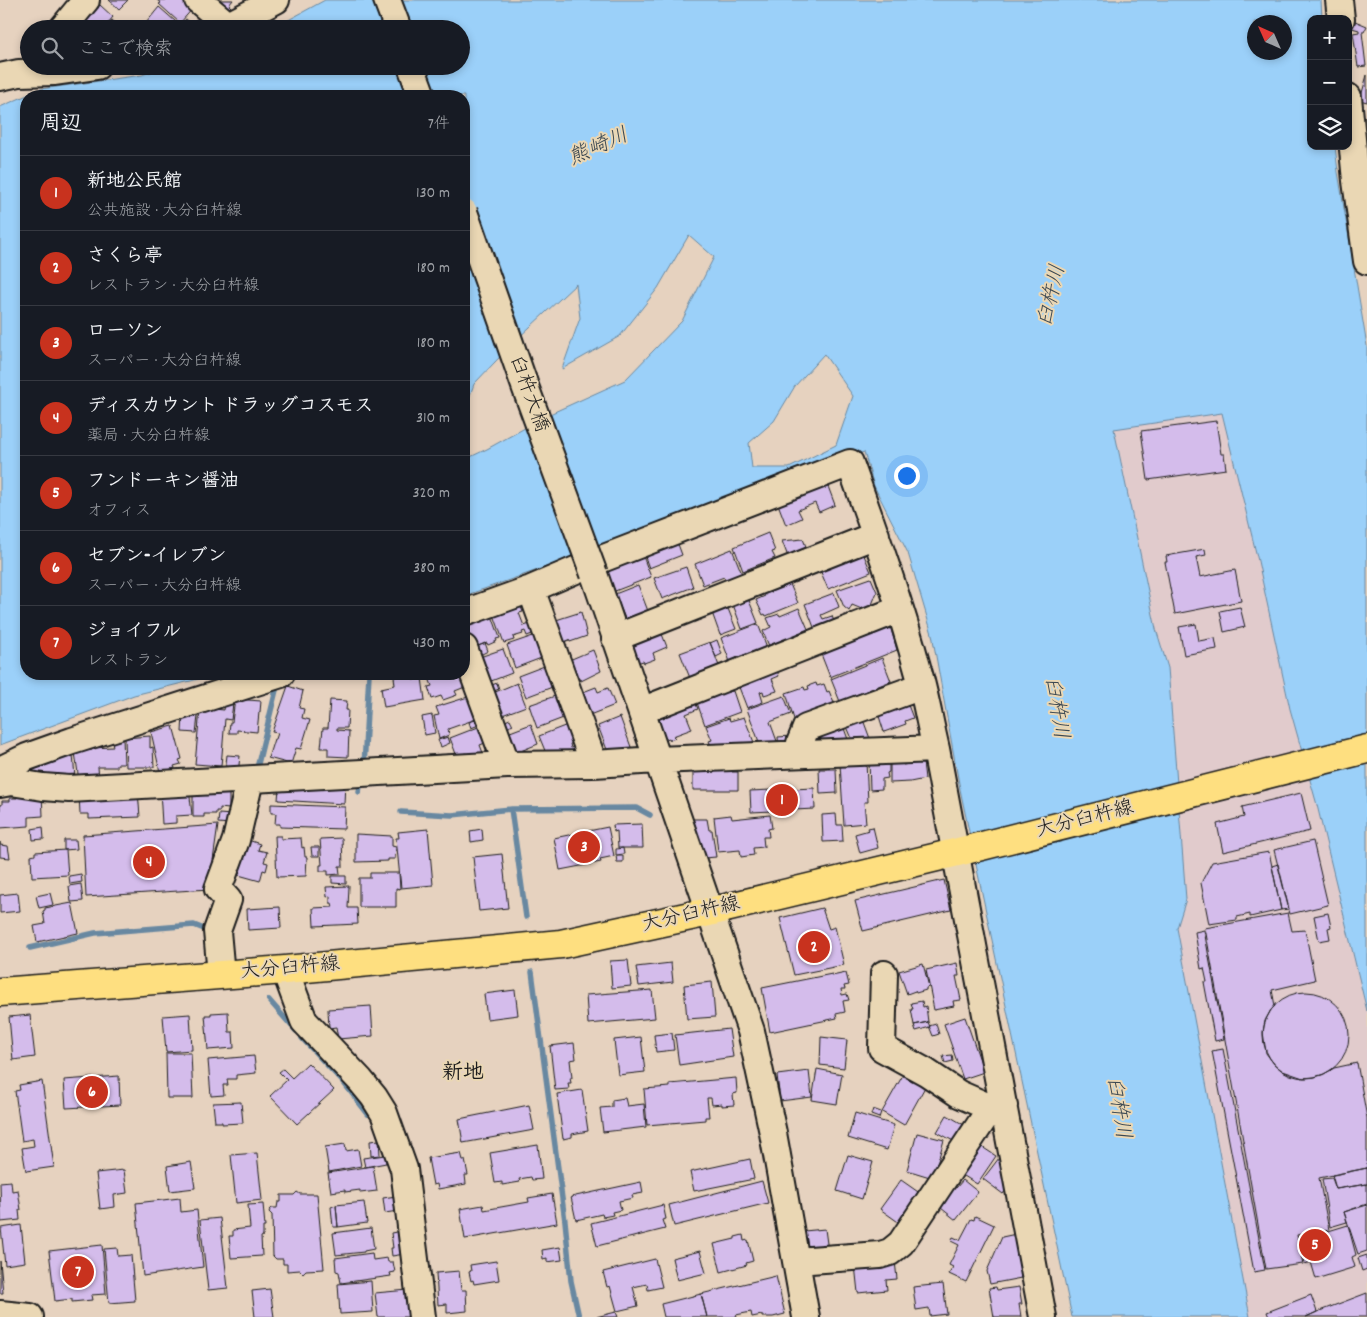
<!DOCTYPE html>
<html lang="ja">
<meta charset="utf-8">
<style>
:root{--surface:#171b24;--page:#242831;--text:#f1f3f6;--muted:#9ea1a6;--line:#363941;--accent:#c8321e}
body{margin:0;font-family:Dekko,"Klee One",sans-serif;background:var(--page);color:var(--text)}
.controls{position:absolute;right:15px;top:15px;display:grid;overflow:hidden;border-radius:10px;box-shadow:0 2px 8px #0003}
.controls button{width:45px;height:45px;display:grid;place-items:center;padding:0;border:0;border-bottom:1px solid var(--line);background:var(--surface);color:var(--text);font:25px sans-serif}
.compass{position:absolute;left:1247px;top:15px;width:45px;height:45px;border-radius:50%;background:var(--surface);box-shadow:0 2px 8px #0003;rotate:315deg}
.you{position:absolute;left:906px;top:475px;width:18px;height:18px;margin:-12px;border:4px solid #fff;border-radius:50%;background:#1a73e8;box-shadow:0 0 0 8px #1a73e833}
.badge{display:grid;place-items:center;width:32px;height:32px;border-radius:50%;background:var(--accent);color:#fff;font-size:16px;font-weight:700}
.pin{position:absolute;translate:-50% -50%;border:2px solid #fff;box-shadow:0 1px 5px #0006}
.list{margin:0;padding:0;list-style:none}
h2{display:flex;justify-content:space-between;align-items:center;height:65px;margin:0;padding:0 20px;font-size:21px}
h2 small{font-size:16px;font-weight:400;color:var(--muted)}
.list li{display:grid;grid-template-columns:32px 1fr auto;gap:15px;align-items:center;box-sizing:border-box;height:75px;padding:0 20px;border-top:1px solid var(--line)}
.list b{display:block;font-size:19px;white-space:nowrap}
.list p{margin:0;font-size:16px;white-space:nowrap;color:var(--muted)}
.list em{font-size:16px;font-style:normal;color:var(--muted)}
.icon{flex:none;width:28px;height:28px;fill:none;stroke:currentColor;stroke-width:2;stroke-linecap:round;stroke-linejoin:round}
.map{position:relative;flex:none;width:1367px;height:1317px;overflow:hidden}
.search{position:absolute;background:var(--surface);box-shadow:0 2px 8px #0003;left:20px;top:20px;width:450px;height:55px;display:flex;align-items:center;gap:12px;box-sizing:border-box;padding:0 18px;border-radius:28px;color:var(--muted);font-size:19px}
.panel{position:absolute;background:var(--surface);box-shadow:0 2px 8px #0003;left:20px;top:90px;width:450px;height:590px;border-radius:20px}
.map>svg:first-child{display:block}
.built{fill:#e1cbcc}
.water{fill:#9bd0f9;stroke:#6888a1;fill-rule:evenodd}
.lines{fill:none;stroke-linecap:round;stroke-linejoin:round}
.stream{stroke:#6888a1;stroke-width:5.5}
.building{fill:#d4bceb;stroke:#1c1c1c}
.minor-casing{stroke:#1c1c1c;stroke-width:30}
.major-casing{stroke:#1c1c1c;stroke-width:31}
.minor{stroke:#ead7b4;stroke-width:26}
.major{stroke:#fedf80;stroke-width:28}
.minor-bridge-casing{stroke:#1c1c1c;stroke-width:30;stroke-linecap:butt}
.minor-bridge{stroke:#ead7b4;stroke-width:26}
.labels{text-anchor:middle;dominant-baseline:central;stroke-width:4;stroke-linejoin:round;paint-order:stroke}
.street-label{font-size:20px;fill:#1c1c1c;stroke:#ead7b4}
.water-label{font-size:21px;font-style:italic;fill:#3c4953;stroke:#ead7b4}
.neighbourhood-label{font-size:21px;font-weight:bold;fill:#1c1c1c;stroke:#ead7b4}
</style>
<div class="map">
<svg width="1367" height="1317" viewBox="0 0 1367 1317">
<rect width="100%" height="100%" fill="#e6d2bf"/>
<filter id="ink" filterUnits="userSpaceOnUse"><feTurbulence type="fractalNoise" baseFrequency=".02" numOctaves="2"/><feDisplacementMap in="SourceGraphic" scale="10" xChannelSelector="R" yChannelSelector="G"/><feConvolveMatrix kernelMatrix="1 2 1 2 8 2 1 2 1" color-interpolation-filters="sRGB"/></filter>
<g filter="url(#ink)">
<path class="built" d="M1222,413l36,148 32,148 27,96 50,206v306h-117l-73,-389 9,-29 -18,-231 -12,-39 -42,-201z"/>
<path class="water" d="M325,0h996l1,19h-11v127h24l3,26 29,174v665l-50,-206 -27,-96 -32,-148 -36,-148 -108,16 42,200 12,39 18,231 -9,29 73,389h-178l-112,-528 -28,-155 -24,-81 -34,-67 -10,-34 -120,45 -280,99v-136l23,-11 65,-36 73,-33 57,-59 32,-64 -25,-22 -31,53 -38,48 -58,33 18,-51 -4,-34 -61,57 -41,43 -10,28v-316h-438v578h193l-85,21 -134,50v-638l41,-18 101,-14 27,-9h292v-37h-189zM1254,22h30v30h-30zM824,354l29,42 -17,49 -47,23h-37l-3,-25 25,-22 21,-35z"/>
<g class="lines">
<path class="stream" d="M364,767l5,-93
M256,772l21,-86
M359,792l2,-11
M511,809l15,108
M401,812l51,3 59,-6 126,-1 13,7
M30,948l65,-15 99,-8 10,4
M532,972l33,249 6,60 8,36
M269,1000l27,31
M302,1038l42,45 24,31"/>
</g>
<path class="building" d="M109,0h19l-9,9z
M157,0h33l4,7 -14,16 -21,-19 2,-1z
M207,0h26l-4,5 5,5 -8,8z
M100,5l13,12 -10,12h-13l-11,-10 8,-9 5,4z
M159,7l25,22 -42,-1z
M198,18l12,11h-11l-7,-6z
M186,19l7,6 -3,4h-6l-4,-4z
M112,20l10,9h-18z
M1355,21l12,5 -3,6h-2l4,34 -8,1 -5,-34 6,-1v-2l-7,-2z
M1367,75v27l-7,-2z
M1216,421l5,33h3l2,15 -78,11 -7,-49z
M826,481l9,24 -16,7 -4,-9 -17,7 4,8 -16,7 -8,-21z
M768,533l7,18 -3,1 3,6 -32,13 -9,-24z
M675,536l7,19 -33,13 -7,-19z
M803,539l6,15 -19,8 -8,-21z
M861,548l10,24 -43,17 -10,-24z
M732,549l10,25 -16,6 -2,-3 -21,8 -8,-21z
M1205,549l1,6 -10,2 4,20 35,-7 6,31 -66,13 -10,-52h2l-1,-6z
M642,554l9,23 -36,14 -1,-3 -3,1 -7,-19z
M686,567l7,20 -31,12 -8,-21z
M787,577l11,26 -32,13 -1,-2 -2,1 -7,-15 9,-4 -4,-9z
M871,578l6,14 -8,20 -17,-7 -3,6 -5,-4 -7,-17z
M638,585l10,26 -22,10 -11,-27z
M746,593l12,30 -16,6 -11,-30z
M834,593l5,14 -18,8 2,4 9,-3 4,11 -19,8 -12,-31z
M725,601l11,28 -16,6 -10,-28z
M519,602l4,10 -4,1 5,13 12,-4 4,9 -13,5 -2,-5 -3,1 1,2 -10,3 1,3 -10,3 -11,-31z
M1240,607l5,20 -21,5 -4,-21z
M799,608l9,21 -10,4 1,2 -28,16 -8,-20 8,-4 -4,-9 12,-4 1,2z
M581,612l6,24 -17,6 -1,-2 -5,2 -11,-21z
M491,613l9,25 -4,1 1,2 -9,4 -1,-2 -15,5 -8,-22z
M889,622l8,28 -67,27 -11,-28z
M758,624l10,26 -15,5 -1,-3 -16,6 2,7 -6,2 -11,-29z
M1196,624l3,17 16,-3 2,11 -33,6 -5,-28z
M660,629l7,18 -14,6 2,6 -11,4 -1,-2 -6,2 -8,-21z
M536,635l8,22 -29,11 -8,-23z
M717,640l5,14 -6,3 -6,-14z
M710,642l9,24 -29,12 -10,-25z
M485,643l3,8 -14,7 -3,-9z
M503,649l9,24 -26,10 -9,-25z
M593,650l8,21 -20,10 -1,-2 -5,1 -8,-19z
M882,658l9,23 -40,16 1,4 -9,8 -12,-30z
M547,665l8,21 -29,11 -8,-21z
M775,665l4,11 -7,3 5,12 -13,4 -1,-4 -3,1 3,10 -16,6 -10,-26z
M412,674l1,6 9,-2 3,22 -41,7 -3,-19 14,-3 -1,-8z
M433,674h30l2,13 -10,4 2,4 -14,5 -2,-4 -9,3 -4,-12 4,-1 -4,-11z
M497,683l2,6 -13,5 -2,-6z
M517,683l9,23 -29,11 -4,-24z
M816,683l1,3 7,-2 3,8 2,-1 7,17 -16,3 -1,-2 -5,2 1,4 -19,11 -10,-33 18,-6 1,3 4,-1 -1,-3z
M288,686l15,5 -4,17 5,1 -2,9 8,2 -9,29 -5,-1 -5,16 -23,-6 6,-19h2l2,-6 -6,-1z
M596,687l2,5 10,-4 7,17 -28,11 -9,-22z
M727,689l1,3 5,-1 7,21 -35,13 -9,-25z
M558,695l8,22 -29,11 -8,-23z
M692,695l6,14 -12,5 6,15 -19,7 2,2 -5,2 -1,-2 -5,2 -9,-28z
M784,696l7,18 -21,8 8,22 -16,6 -15,-41z
M468,697l8,22 -28,10 1,6 -10,4 -5,-23 5,-1 -3,-8z
M235,699l26,2 -1,11h-1l-2,20 -20,-2v3h-8l1,-11h2z
M330,700l17,1 -1,9h2l-1,18h-10v2l12,1 -1,26 -20,-1v-8h-7l2,-20h5z
M906,700l7,18 -8,3 1,3 -22,8 -7,-22z
M225,703h8l-2,17 -6,-1 -4,47 -26,-2 5,-54 4,-2 20,2z
M183,715l15,1 -2,17 -14,-1z
M432,715l3,18 -10,2 -3,-18z
M620,717l11,30 -22,8 -11,-29z
M744,717l13,33h-14l-4,-7 -25,9 -5,-11 3,-1 -6,-14 23,-8 1,3z
M862,717l10,27 -19,-3 -8,-19z
M482,718l2,5 -13,5 -2,-6z
M510,719l3,6 -12,6 -3,-7z
M842,723l7,19 -36,6 -5,-13z
M531,724l7,20 -25,10 -8,-20z
M570,724l7,17 -7,3 1,4 2,-1 4,8 -8,3 -3,-7 -18,7 -9,-22z
M173,726l9,33 -3,1 2,4 -7,2 1,2 -15,4 -9,-40z
M481,726l9,15 -10,4 3,8 -24,9 -9,-24z
M150,736v12l3,-1 1,20h-28l-1,-29z
M791,736l1,12 -13,1 -1,-12z
M448,737l2,6 -9,4 -3,-7z
M123,738l1,26h-7v3h-19l1,12 -20,2 -4,-29 17,-2 -1,-2 22,-1 -1,-6z
M73,755l2,22 -40,2 -2,-12z
M227,755l13,1 -2,18 -13,-2z
M890,757h13v8l20,-3 2,17 -15,3 -20,1z
M889,759v13l-2,1 1,5 -6,1v10l-12,1 -1,-30z
M866,762l2,40h-4l2,21 -22,2 -4,-61z
M732,764v8h6v18h-45v-25z
M819,769h17l1,24 -17,1z
M345,782l-1,22 -66,-4 1,-12z
M193,787l36,2v20l-9,-1v3h-4v3h-12v3h-11z
M189,788l3,27 -16,1v7l-14,1 -2,-34z
M814,788l1,21 -64,3 -1,-21z
M17,791l25,2 1,23 -14,1v9l-29,2v-23h2v-4h8v-3h7z
M138,791l2,26 -51,2v-5h-9l-1,-20z
M1301,793l9,38 -87,21 -6,-28 27,-7 -2,-10z
M271,804l74,3 -1,22 -64,-2v-3h-5l1,-11h-5z
M219,814l12,1 -1,9 -12,-1z
M836,814l1,11h5l1,16 -20,1 -1,-27z
M731,815l1,4 38,-4 2,13 -4,1 1,8h-6l1,10 -11,1 1,7 -13,2 -1,-7 -22,2 -4,-35z
M693,819h14l2,11h3l4,27 -11,1z
M642,824l1,24h-25l-1,-17 -3,1 -1,-7z
M218,825l-9,64 -123,8 -3,-62z
M43,827l1,12 -11,1 -1,-11z
M608,827l6,29 -14,3 1,3 -41,8 -6,-32z
M873,827l5,21 -18,5 -5,-19 14,-4 -1,-2z
M428,829l5,56 -32,3 -5,-50h3l-1,-6z
M482,829l1,11 -12,2 -1,-11z
M356,834l36,2v10l4,1 -1,12h-7v2l-32,1z
M275,836h6v3l20,-1 1,10 2,-1 1,10h2l-1,19 -29,1z
M342,838l1,28h-4l1,8 -12,1v-4h-8v-6h2l-2,-26z
M245,839l15,5 -2,6 9,2 -3,10 4,1 -2,8 -3,-1 -3,11 -25,-7z
M64,840h12l1,9 -13,1z
M1313,841l15,64 -38,9 -16,-64z
M0,842v3l8,1 2,12 -10,-1z
M311,847h8v9h-7z
M623,848l1,6 -8,1v-6z
M66,850l2,25 -36,2 -1,-21 4,-1v-3z
M1269,852l12,58 -31,7v-3l-13,3v3l-28,4 -8,-41 11,-21z
M502,854l6,54 -29,3 -6,-54z
M616,856h7v6h-6z
M1278,864l11,45 -8,1 -9,-44z
M370,873h29l1,16 -4,-1v19h-37v-29h11z
M81,874l1,8 -12,2 -1,-8z
M332,876h14v8l-14,-1z
M944,880l7,30 -88,21 -8,-30z
M81,884l2,17 -12,1 -2,-16z
M349,886l-1,22h9l1,16 -44,2 -1,-18 20,-1 -1,-4h-2v-7l-3,1 -1,-10z
M18,893l2,18 -20,2v-18z
M50,893l3,12 -14,3 -3,-12z
M72,903l6,30 -41,9 -3,-16 11,-2 -2,-13 2,-1v-2z
M280,907l1,21 -33,2 -1,-21z
M822,908l7,21 6,-2 9,38 -50,10 -14,-57z
M1288,913l4,18 13,-1 10,50 -43,10 3,16 -4,4 -6,11 -2,11 3,21 8,11 9,7 20,7 11,-1 10,-3 10,-6 23,-5 10,55v50l-48,10 10,52 -32,5 6,29 -37,5 -61,-341z
M1328,913l3,14 -3,1 2,11 -11,2 -5,-25z
M1204,930l20,109 -9,2 -11,-59h3l-3,-14 -3,1 -6,-37z
M628,960l3,26 -19,2 -2,-27z
M671,963l2,19 -34,4 -3,-19z
M957,963l2,13h-3l5,24 -8,1 1,5 -20,4 -8,-40z
M923,964l6,23 -3,1v2l-10,3 -1,-2 -8,3 -8,-23z
M846,973l3,12 -5,1 1,3h-4l1,6 5,-1 2,6 -6,1 2,11 -9,2 1,4 -67,14 -8,-44 70,-14v2z
M712,982l3,35 -28,2 -3,-34z
M515,990l3,25 -31,4 -3,-25z
M652,990l3,28 -67,6 -2,-29z
M1263 1035a43 43 0 1 1 86 0a43 43 0 1 1-86 0Z
M922,1001l1,6 3,-1 2,16 -14,3 -3,-16h2l-2,-6z
M371,1006l2,30 -35,3 -2,-12 -7,1 -1,-19z
M228,1012l1,20h4l1,16 -26,2 -3,-35h6v-2z
M190,1014l2,36 -26,2 -3,-36z
M30,1015l5,42 -22,3 -4,-43z
M965,1017l19,55 -21,7 -19,-55z
M928,1022l2,5 -14,4 -2,-6z
M936,1024l3,10 -6,2 -4,-10z
M729,1029l4,28 -54,8 -4,-30z
M672,1033l2,17 -18,2 -2,-17z
M641,1037l4,35 -27,3 -4,-35z
M821,1037l26,3 -3,28 -24,-3z
M574,1043l2,16 -6,1 2,18h-2l1,5h-3l1,6 -14,1 -5,-44z
M1223,1049l42,221 -11,2 -42,-221z
M166,1053h25l2,45h-26z
M952,1055l1,6 -8,2 -2,-7z
M254,1056l2,17 -20,2v4h-9l1,6h-5l1,10 -13,1 -3,-36z
M308,1063l26,27 -37,34 -27,-28 17,-16 -8,-8 4,-3 9,9z
M817,1069l25,5 -5,30 -25,-4z
M809,1071l3,26 -32,4 -3,-26z
M903,1075l22,12 -21,38 -22,-13z
M119,1076l1,29 -54,3 -2,-28z
M736,1078l1,15 -4,1 1,11 -12,1v-2l-10,1 -1,-7h-4l2,19h-4v3l-58,5 -3,-36 26,-2v-3z
M42,1081l12,86 -28,4 -4,-23 12,-2 -1,-7 -11,2 -7,-50 5,-1 -1,-5z
M582,1090l6,41 -16,3v3l-9,2 -6,-45z
M625,1098l2,8 17,-2 2,23 -43,5 -3,-24 12,-1v-7z
M241,1102l2,21 -21,1v-2h-7l-2,-19z
M529,1105l5,25 -71,13 -4,-24z
M873,1109l8,3 -2,6 -8,-3z
M855,1113l39,12 -7,25 -39,-12z
M947,1115l19,11 -9,17 -20,-11z
M917,1133l27,7 -11,38 -26,-8z
M379,1140l1,15 -9,1 -1,-15z
M345,1144l1,7 12,-2 3,17 -32,6 -4,-25z
M538,1145l4,34 -10,1 -1,-3 -12,2 1,3 -18,3v-3l-7,1 -5,-30z
M979,1145l17,11 -19,28 -21,-13z
M257,1153l5,47 -26,3 -5,-48z
M461,1153l2,7h2l3,15h-3l1,9 -28,5 -1,-5 -4,1 -5,-27z
M385,1155l1,8 -21,4 -2,-9z
M848,1155l25,7 -11,37 -25,-8z
M999,1158l6,5 1,6 -4,5 6,5 1,7 -6,8 -20,-15z
M750,1159l4,20 -60,12 -4,-19z
M191,1162l4,26 -25,3 -3,-25z
M373,1166l4,25 -17,2v-3l-15,2v-2l-14,2 -3,-19z
M1367,1168v16l-31,5 -4,-14z
M124,1170l3,23 -13,2 1,12 -15,2 -4,-36z
M1332,1178l4,11 31,-5v20l-23,8 3,10 -17,5 -8,-48z
M901,1180l20,14 -20,30 -21,-15z
M963,1180l15,12 -22,28 -20,-16 15,-20 5,4z
M11,1181l1,10 6,-1 3,20h-2l1,10 -19,2 -1,-40z
M762,1181l6,22 -94,23 -5,-21z
M641,1182l2,11 -11,2 1,3 -14,3 2,9 -9,2 1,3 -10,2 -1,-3 -26,6 -5,-23z
M297,1192l3,2h17l7,75 -18,1 -3,3 -3,-3 -13,1v-7h-4v-5h-7l-3,-3 -1,-41 -3,-3 1,-2 2,-2h5l1,-6h3v-7h13z
M552,1194l5,29 -92,16 -5,-30 23,-4 1,5 45,-8 -1,-4z
M396,1196l2,15 -13,2 -2,-15z
M180,1198l1,14 16,-2 6,57 -60,9 -7,-73z
M364,1202l3,21 -29,4 -2,-22z
M263,1204l2,23h-2v9l-2,1 1,19 -31,2 -2,-22h4v-6l17,-2 -2,-23z
M336,1205l2,22h-5l-2,-20z
M663,1205l3,14 -4,1 3,9 -68,17 -6,-23z
M1367,1205v46l-9,3 -14,-42z
M975,1216l19,9 -28,57 -17,-8 4,-7 -4,-2 10,-20 -8,-4 2,-4 7,3 11,-21 3,1z
M220,1218l8,70 -20,2 -8,-70z
M21,1225l4,37 -20,3 -4,-37z
M1348,1225l8,30 -4,2 3,10 -39,12 -5,-17 -6,2 -6,-24z
M371,1228l3,21 -10,2v1l-28,3 -3,-22z
M825,1229l3,22 -21,2 -3,-22z
M402,1231l3,23 -13,2 -1,-8h2l-2,-15z
M1016,1234l7,39h-2v5l-31,6 -3,-13 15,-34z
M743,1235l1,6 4,-1 5,21 -7,2 1,2 -26,7 -7,-28 21,-5v-2z
M102,1245l4,49 -15,1 1,5 -20,2v-3l-17,2 -6,-50z
M560,1247l2,13 -15,2v-4l-4,1 -1,-9z
M117,1248l1,8 13,-1 4,46 -26,2 -5,-54z
M700,1251l6,22 -29,7 -5,-22z
M372,1253l1,7 14,-2 1,4h5l2,10 -5,1 1,3 -50,7 -2,-11 -3,-1 -1,-13z
M1367,1255v14l-5,2 -4,-13z
M655,1259l7,28 -14,3 -1,-6 -14,3 5,19 -21,5 -7,-25 -3,1 -4,-15z
M0,1261l3,32h-3z
M496,1261l3,19 -25,4 -1,-4 -2,1 -2,-9 2,-1 -1,-6z
M895,1261l2,18 -11,1 1,10 -29,3 -3,-28z
M459,1271l2,19h5l1,21 -20,2v-9l-9,1 -2,-32z
M776,1276l9,38 -12,3h-11v-2l-10,2 -1,-5 -15,3 1,2h-30l-6,-23z
M371,1281l2,31 -33,2 -2,-30z
M943,1284l4,30 -17,2 -1,-8 -13,2 -3,-23z
M996,1287l1,3 22,-3 3,17h-3l2,13h-27l-5,-29z
M270,1289l4,28h-19l-3,-26z
M408,1290l3,27h-33l-3,-24z
M1367,1293v24h-61l11,-5z
M701,1294l6,23h-43l-3,-13z
M1311,1295l6,17 -11,5h-37l-2,-5z
M616,1312l2,5h-22z"/>
<g class="lines">
<defs>
<path id="minor" d="M198,0l31,26
M387,0l11,29
M1339,0l2,19
M62,29l24,-29
M221,29l55,-29
M411,66l11,30
M0,77l19,-4 36,-1 42,-6
M1348,97l8,84 11,80
M594,574l157,457 22,102 33,184
M531,589l63,175
M464,613l67,-24 68,-29 251,-97c25,70 50,140 69,211 7,25 11,50 17,75l107,568
M615,638l261,-103
M464,648l43,117
M641,711l259,-102
M800,754v-11l6,-15 116,-42
M0,770l27,-13 45,-16 209,-67
M0,784l11,-2 32,5 26,2 438,-24 87,-1 63,-4 279,-11
M285,970l19,51 56,59 14,17 10,16 20,56 18,148
M884,974l-2,74 44,24 33,22 32,14 13,-2
M221,975l-4,-44 11,-31 -10,-11 18,-49 14,-60
M796,1261l84,-6 10,-3 11,-9 90,-135
M0,1314l30,3"/>
<path id="major" d="M0,992l285,-22 276,-26 148,-32 245,-59 413,-104"/>
</defs>
<use href="#minor" class="minor-casing"/>
<use href="#major" class="major-casing"/>
<use href="#minor" class="minor"/>
<use href="#major" class="major"/>
<defs>
<path id="minor-bridge" d="M464,212l62,177 68,185"/>
</defs>
<use href="#minor-bridge" class="minor-bridge-casing"/>
<use href="#minor-bridge" class="minor-bridge"/>
</g>
</g>
<g class="labels">
<g class="street-label">
<text transform="translate(528 394) rotate(70)">臼杵大橋</text>
<text transform="translate(1085 820) rotate(-14)">大分臼杵線</text>
<text transform="translate(691 915) rotate(-13)">大分臼杵線</text>
<text transform="translate(290 969) rotate(-5)">大分臼杵線</text>
</g>
<g class="water-label">
<text transform="translate(599 148) rotate(-24)">熊崎川</text>
<text transform="translate(1053 296) rotate(-77)">臼杵川</text>
<text transform="translate(1055 708) rotate(81)">臼杵川</text>
<text transform="translate(1117 1108) rotate(81)">臼杵川</text>
</g>
<g class="neighbourhood-label">
<text x="463" y="1074">新地</text>
</g>
</g>
</svg>
<div class="controls">
<button>+</button>
<button>−</button>
<button><svg class="icon" aria-label="layers" viewBox="0 0 24 24"><path d="M12 4l9 5-9 5-9-5zM3 14l9 5 9-5"/></svg></button>
</div>
<svg class="compass" viewBox="-18 -18 36 36"><path d="M0-13l5 13h-10z" fill="#e53935"/><path d="M0 13l5-13h-10z" fill="#9ea1a6"/></svg>
<div class="you"></div>
<div class="pin badge" style="left:782px;top:800px">1</div>
<div class="pin badge" style="left:814px;top:947px">2</div>
<div class="pin badge" style="left:584px;top:847px">3</div>
<div class="pin badge" style="left:149px;top:862px">4</div>
<div class="pin badge" style="left:1315px;top:1245px">5</div>
<div class="pin badge" style="left:92px;top:1092px">6</div>
<div class="pin badge" style="left:78px;top:1272px">7</div>
<div class="search"><svg class="icon" aria-label="search" viewBox="0 0 24 24"><circle cx="10" cy="10" r="6"/><path d="M15 15l6 6"/></svg>ここで検索</div>
<section class="panel">
<h2>周辺<small>7件</small></h2>
<ul class="list">
<li><span class="badge">1</span><div><b>新地公民館</b><p>公共施設 · 大分臼杵線</p></div><em>130 m</em></li>
<li><span class="badge">2</span><div><b>さくら亭</b><p>レストラン · 大分臼杵線</p></div><em>180 m</em></li>
<li><span class="badge">3</span><div><b>ローソン</b><p>スーパー · 大分臼杵線</p></div><em>180 m</em></li>
<li><span class="badge">4</span><div><b>ディスカウント ドラッグコスモス</b><p>薬局 · 大分臼杵線</p></div><em>310 m</em></li>
<li><span class="badge">5</span><div><b>フンドーキン醤油</b><p>オフィス</p></div><em>320 m</em></li>
<li><span class="badge">6</span><div><b>セブン-イレブン</b><p>スーパー · 大分臼杵線</p></div><em>380 m</em></li>
<li><span class="badge">7</span><div><b>ジョイフル</b><p>レストラン</p></div><em>430 m</em></li>
</ul>
</section>
</div>
